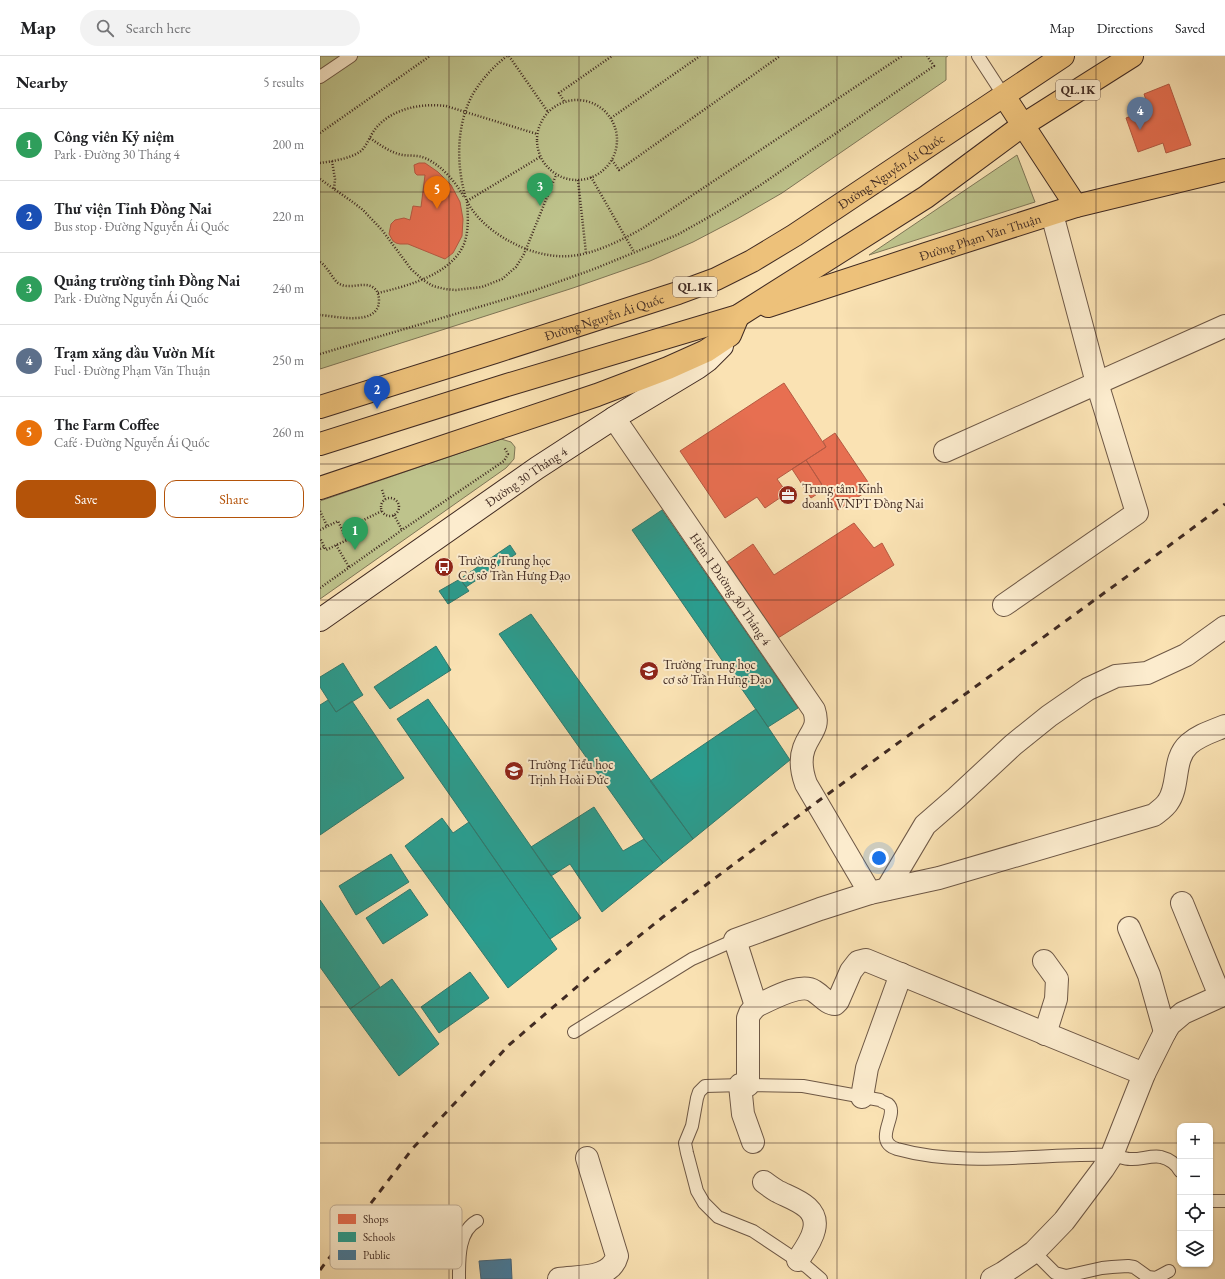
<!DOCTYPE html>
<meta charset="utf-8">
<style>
:root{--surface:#fff;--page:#f2f2f2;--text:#202124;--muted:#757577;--line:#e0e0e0;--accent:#b45309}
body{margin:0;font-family:"EB Garamond",serif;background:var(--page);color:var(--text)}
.controls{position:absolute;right:12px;bottom:12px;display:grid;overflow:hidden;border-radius:8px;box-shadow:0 1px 3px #0004}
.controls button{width:36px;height:36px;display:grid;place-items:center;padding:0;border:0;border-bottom:1px solid var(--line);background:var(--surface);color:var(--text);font:20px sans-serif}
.you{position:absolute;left:559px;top:802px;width:14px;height:14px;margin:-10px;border:3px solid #fff;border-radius:50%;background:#1a73e8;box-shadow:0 0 0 6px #1a73e833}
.badge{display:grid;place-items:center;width:26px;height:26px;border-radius:50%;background:var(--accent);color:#fff;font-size:13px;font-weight:700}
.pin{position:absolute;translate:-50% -33px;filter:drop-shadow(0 1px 2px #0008)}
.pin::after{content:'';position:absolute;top:21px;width:14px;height:12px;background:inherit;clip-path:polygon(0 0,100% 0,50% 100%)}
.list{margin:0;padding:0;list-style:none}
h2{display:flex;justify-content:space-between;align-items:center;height:52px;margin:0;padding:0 16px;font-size:17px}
h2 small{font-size:13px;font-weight:400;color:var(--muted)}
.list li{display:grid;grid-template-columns:26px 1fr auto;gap:12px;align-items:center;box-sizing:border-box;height:72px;padding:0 16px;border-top:1px solid var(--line)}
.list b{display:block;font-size:15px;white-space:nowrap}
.list p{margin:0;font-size:13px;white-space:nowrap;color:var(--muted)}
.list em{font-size:13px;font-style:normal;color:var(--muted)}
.actions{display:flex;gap:8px;padding:12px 16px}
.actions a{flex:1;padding:9px 0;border:1px solid var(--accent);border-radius:12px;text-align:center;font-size:14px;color:var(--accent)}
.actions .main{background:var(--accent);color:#fff}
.icon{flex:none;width:22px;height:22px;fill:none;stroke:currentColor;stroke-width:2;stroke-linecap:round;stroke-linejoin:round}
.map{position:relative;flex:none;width:905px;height:1223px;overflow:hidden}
header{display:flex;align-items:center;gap:24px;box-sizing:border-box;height:56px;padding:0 20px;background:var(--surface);border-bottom:1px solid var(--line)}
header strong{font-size:19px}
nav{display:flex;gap:22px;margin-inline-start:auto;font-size:14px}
.search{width:280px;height:36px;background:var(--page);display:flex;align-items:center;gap:10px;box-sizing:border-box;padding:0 14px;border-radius:22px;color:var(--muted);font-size:15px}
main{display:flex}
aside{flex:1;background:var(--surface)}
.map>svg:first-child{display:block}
.green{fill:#bec38c;stroke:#7f7657}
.shops{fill:#e76f51;stroke:#b55a43}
.schools{fill:#2a9d8f;stroke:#317a6e}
.public{fill:#457b9d;stroke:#446378}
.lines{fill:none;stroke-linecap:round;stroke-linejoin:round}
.lane-casing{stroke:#6e5846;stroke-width:14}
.street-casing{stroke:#6e5846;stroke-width:24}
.secondary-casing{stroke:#402a22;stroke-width:24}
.primary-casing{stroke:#402a22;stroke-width:24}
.path{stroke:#402a22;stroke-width:2.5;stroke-dasharray:1 2;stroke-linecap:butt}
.lane{stroke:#fcecce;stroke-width:12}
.street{stroke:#fcecce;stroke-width:22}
.secondary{stroke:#fcecce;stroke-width:22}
.primary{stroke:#edc17a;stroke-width:22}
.rail{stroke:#402a22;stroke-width:3;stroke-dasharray:7 7;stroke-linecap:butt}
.grid{fill:none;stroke:#402a22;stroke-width:1;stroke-opacity:0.55}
.labels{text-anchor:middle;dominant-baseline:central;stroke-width:4;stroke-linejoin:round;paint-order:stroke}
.shield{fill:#fcecce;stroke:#786456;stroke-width:1}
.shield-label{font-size:12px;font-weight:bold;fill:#402a22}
.street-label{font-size:13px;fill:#402a22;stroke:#fcecce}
.poi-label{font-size:13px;fill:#402a22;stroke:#fcecce;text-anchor:start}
.key{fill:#fcecce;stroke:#c4b29a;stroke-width:1}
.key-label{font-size:11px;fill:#402a22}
</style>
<header>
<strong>Map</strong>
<div class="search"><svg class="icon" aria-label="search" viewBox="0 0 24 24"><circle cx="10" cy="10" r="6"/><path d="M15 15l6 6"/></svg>Search here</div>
<nav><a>Map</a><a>Directions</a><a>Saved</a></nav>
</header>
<main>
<aside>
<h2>Nearby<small>5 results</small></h2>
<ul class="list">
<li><span class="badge" style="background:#2e9e5b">1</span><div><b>Công viên Kỷ niệm</b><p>Park · Đường 30 Tháng 4</p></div><em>200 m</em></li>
<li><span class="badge" style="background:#1a4fb4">2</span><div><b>Thư viện Tỉnh Đồng Nai</b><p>Bus stop · Đường Nguyễn Ái Quốc</p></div><em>220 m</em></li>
<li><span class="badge" style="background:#2e9e5b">3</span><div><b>Quảng trường tỉnh Đồng Nai</b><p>Park · Đường Nguyễn Ái Quốc</p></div><em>240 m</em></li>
<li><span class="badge" style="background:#5c6f8a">4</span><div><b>Trạm xăng dầu Vườn Mít</b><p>Fuel · Đường Phạm Văn Thuận</p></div><em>250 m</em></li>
<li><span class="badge" style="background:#e8710a">5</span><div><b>The Farm Coffee</b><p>Café · Đường Nguyễn Ái Quốc</p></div><em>260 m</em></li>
</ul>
<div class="actions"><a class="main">Save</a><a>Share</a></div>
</aside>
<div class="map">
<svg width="905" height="1223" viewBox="0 0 905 1223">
<rect width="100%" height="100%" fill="#fae2b3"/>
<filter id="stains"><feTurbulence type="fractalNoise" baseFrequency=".005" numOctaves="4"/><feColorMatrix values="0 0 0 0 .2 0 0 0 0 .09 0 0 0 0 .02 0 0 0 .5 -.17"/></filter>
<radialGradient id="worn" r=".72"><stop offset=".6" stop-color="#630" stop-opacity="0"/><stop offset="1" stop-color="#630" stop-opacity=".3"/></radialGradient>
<path class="green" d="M0,0h628l-2,1v23l-164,113 -45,26 -44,23 -43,19 -77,27 -253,81z
M697,99l18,47 -166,53z
M181,383l10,3 4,5 -1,12 -8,9 -186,131v-98z"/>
<path class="shops" d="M849,28l22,61 -25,8 -3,-10 -25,9 -12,-34 23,-9 -5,-15z
M99,107h6l13,9 13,13 9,17 3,17 -1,17 -9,17 -8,6 -37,-15h-8l-4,-1 -3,-2 -4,-7 2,-10 4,-4 9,-2 6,2 3,-14 8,1 4,-32h-8l-2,-2 -1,-8z
M464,327l42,64 -49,32 10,14 -22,15 -8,-11 -32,21 -45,-67z
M515,377l37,55 -34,22 -32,-50 20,-13 -3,-6z
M486,404l19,29 -14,9 -19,-29z
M534,467l20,25 8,-5 12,22 -116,73 -51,-76 26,-18 21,31z"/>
<path class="schools" d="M342,454l136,198 -30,19 -136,-197z
M190,489l6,9 -50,33 -6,-8z
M140,523l9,12 -21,13 -9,-13z
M211,558l162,225 -30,24 -19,-24 -145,-205z
M116,590l15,24 -61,39 -16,-22z
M23,607l20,32 -27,17 -16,-25v-10z
M108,643l153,219 -31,21 -153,-220z
M8,644l8,12 16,-11 52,77 -84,57v-130z
M436,653l34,51 -97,79 -43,-58z
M274,751l29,44 21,-12 19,24 -61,49 -32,-48 -19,12 -20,-29z
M122,762l11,15 16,-11 88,127 -49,39 -103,-142z
M71,798l18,28 -53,33 -17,-29z
M90,833l18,26 -45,29 -17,-26z
M0,844l60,87 -30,22 -30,-42z
M150,916l19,26 -50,35 -18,-26z
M72,923l47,65 -40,32 -49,-67z"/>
<path class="public" d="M191,1203l1,20h-31l-2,-18z"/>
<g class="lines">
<defs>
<path id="lane" d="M658,0l26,40
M0,21l31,-21
M254,976l118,-73 43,-19
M890,1145h15
M714,1196l21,21 11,3 36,-8 10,-1 16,-1 6,1 14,10 8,1 13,-7
M139,1223c0,-19 -1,-48 18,-58
M501,1223l-14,-12 -54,-36 -35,-14 -14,-14 -7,-12 -10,-38 -2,-10 7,-17 5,-28 2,-6 6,-6 39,-1 59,1 77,14c2,2 6,3 8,4 12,10 -17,37 9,45 68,19 143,4 213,6 7,0 13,4 20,4 10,1 21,-4 31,-2 8,2 15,7 19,14"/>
<g id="street">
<path id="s1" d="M294,362l200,292c6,18 -4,22 -10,38 -4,11 -2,25 2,36l64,109"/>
<path d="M625,395l280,-125"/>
<path d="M684,549l133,-92 -40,-130 -45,-169"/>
<path d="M567,833l38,-64 31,-27 57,-53 36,-29 39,-27 28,-13 31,-3 39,-18 39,-28"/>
<path d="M862,847l38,93"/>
<path d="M809,872l20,47 16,57"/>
<path d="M724,905l13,18 -1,20 -11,35"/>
<path d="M824,1018l-278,-114 -8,2 -7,9 -13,30 -3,3c-8,0 -14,-9 -21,-13 -14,-9 -44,9 -58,15l-21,-66 85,-31 50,-16 69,-15 215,-63c5,-4 11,-8 14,-13 12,-17 4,-43 21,-58 10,-9 24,-13 36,-18"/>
<path d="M420,1029l3,29 10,28"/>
<path d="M428,1029v-67l2,-5 6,-7"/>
<path d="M542,1041l5,-29 34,-94"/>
<path d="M444,1126c4,3 8,6 13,9 15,8 43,15 37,39 -2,10 -10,21 -16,30"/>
<path d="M239,1223c21,-3 52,0 58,-23l-30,-98"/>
<path d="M672,1223l11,-6 31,-21 30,-31 39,-52 9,-14 32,-81 21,-42 5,-8 13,-11 42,-19"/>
</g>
<g id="secondary">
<path id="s2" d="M0,564l217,-152 77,-50 83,-50 11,-8 14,-14"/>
</g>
<g id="primary">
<path d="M684,40l72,110"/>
<path id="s3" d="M448,250l158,-52 150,-48 149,-36"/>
<path id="s4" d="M0,351l175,-55 183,-59 38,-14 36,-18 43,-26 268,-179"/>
<path d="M0,388l187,-59 231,-69 188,-119 97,-72 109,-69"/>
<path d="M0,432l277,-93 71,-27 38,-17 24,-16 8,-19"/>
</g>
</defs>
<use href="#lane" class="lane-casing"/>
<use href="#street" class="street-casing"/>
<use href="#secondary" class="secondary-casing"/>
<use href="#primary" class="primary-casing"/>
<path class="path" d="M187,0c-13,10 -24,22 -33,36 -16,28 -18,63 -11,95 1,4 2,10 4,14 8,17 28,33 44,41 20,11 45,17 67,13 20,-3 48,-17 65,-27l259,-172
M189,0l39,56
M217 84a40 40 0 1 1 80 0a40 40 0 1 1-80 0Z
M244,45l-5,-8 53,-37
M291,62l89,-62
M0,77l110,-77
M50,82c10,7 21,15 33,17 7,1 15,0 22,3 16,7 30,23 39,39
M292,104l7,10 161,-114
M12,105l3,18 -1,10
M0,107c13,-2 30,-4 41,-12 7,-7 9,-16 15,-23 17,-20 46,-25 70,-22l91,28
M271,121l43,75
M0,123l34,24 9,7 19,20 29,39 12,11 10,6 12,3 11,1 26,-3 20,-8 14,-12 8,-13 32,-79
M258,124l8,73
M147,145l73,-44
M0,206c8,5 11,15 18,21 12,8 26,-3 36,5 4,3 5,8 5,13 -1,26 -44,15 -59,14
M58,237c29,-7 73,-18 86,-49 5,-13 4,-29 3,-43
M0,298l213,-63 61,-22 83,-34 39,-22 46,-29 172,-118 -7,-10
M62,434l3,9
M61 451a9 9 0 1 1 18 0a9 9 0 1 1-18 0Z
M0,455l7,15
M74,459l8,15
M0,474l18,-9 9,19 -21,10 -6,-12
M23,474l39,-19
M16,489l13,22
M0,493l4,-2
M0,532l82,-58 102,-69 4,-7 -4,-7"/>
<use href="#lane" class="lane"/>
<use href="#street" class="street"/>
<use href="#secondary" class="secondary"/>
<use href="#primary" class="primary"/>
<path class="rail" d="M0,1214l93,-122 96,-103 84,-72 70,-56 154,-115 349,-254 59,-44"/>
</g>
<path class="grid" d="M129,0v1223M259,0v1223M388,0v1223M517,0v1223M646,0v1223M776,0v1223M0,136h905M0,272h905M0,408h905M0,544h905M0,679h905M0,815h905M0,951h905M0,1087h860M890,1087h15"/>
<defs>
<symbol id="office-disc" viewBox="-11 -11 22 22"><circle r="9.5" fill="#8f2418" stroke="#fcecce"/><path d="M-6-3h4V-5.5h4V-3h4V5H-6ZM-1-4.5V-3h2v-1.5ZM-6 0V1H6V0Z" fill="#fff"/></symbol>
<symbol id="bus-disc" viewBox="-11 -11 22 22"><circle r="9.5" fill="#8f2418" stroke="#fcecce"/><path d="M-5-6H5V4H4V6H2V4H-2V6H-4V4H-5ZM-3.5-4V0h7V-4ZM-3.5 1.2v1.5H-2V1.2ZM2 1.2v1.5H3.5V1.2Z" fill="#fff"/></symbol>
<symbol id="school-disc" viewBox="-11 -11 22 22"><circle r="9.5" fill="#8f2418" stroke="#fcecce"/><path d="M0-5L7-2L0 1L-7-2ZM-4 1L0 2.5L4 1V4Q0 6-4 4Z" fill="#fff"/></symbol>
</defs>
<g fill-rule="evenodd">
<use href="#office-disc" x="457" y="428" width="22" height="22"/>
<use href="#bus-disc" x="113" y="500" width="22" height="22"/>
<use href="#school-disc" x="318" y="604" width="22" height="22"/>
<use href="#school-disc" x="183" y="704" width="22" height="22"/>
</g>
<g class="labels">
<g class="shield">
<rect x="736" y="24" width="44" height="20" rx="3"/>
<rect x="353" y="221" width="44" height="20" rx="3"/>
</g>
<g class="shield-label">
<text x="758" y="34">QL.1K</text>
<text x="375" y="231">QL.1K</text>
</g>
<g class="street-label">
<text stroke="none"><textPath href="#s4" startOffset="622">Đường Nguyễn Ái Quốc</textPath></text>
<text stroke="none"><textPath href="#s3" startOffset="223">Đường Phạm Văn Thuận</textPath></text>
<text stroke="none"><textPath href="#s4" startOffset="298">Đường Nguyễn Ái Quốc</textPath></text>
<text stroke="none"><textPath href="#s2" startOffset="251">Đường 30 Tháng 4</textPath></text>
<text stroke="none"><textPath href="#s1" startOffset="207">Hẻm 1 Đường 30 Tháng 4</textPath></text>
</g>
<g class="poi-label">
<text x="482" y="432">Trung tâm Kinh<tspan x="482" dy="15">doanh VNPT Đồng Nai</tspan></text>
<text x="138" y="504">Trường Trung học<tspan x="138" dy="15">Cơ sở Trần Hưng Đạo</tspan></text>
<text x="343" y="608">Trường Trung học<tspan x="343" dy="15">cơ sở Trần Hưng Đạo</tspan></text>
<text x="208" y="708">Trường Tiểu học<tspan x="208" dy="15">Trịnh Hoài Đức</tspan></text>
</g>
</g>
<rect x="10" y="1149" width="132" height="64" rx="6" class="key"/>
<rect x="18" y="1158" width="18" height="10" fill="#e76f51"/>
<rect x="18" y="1176" width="18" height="10" fill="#2a9d8f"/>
<rect x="18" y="1194" width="18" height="10" fill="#457b9d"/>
<g class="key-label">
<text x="43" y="1167">Shops</text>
<text x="43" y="1185">Schools</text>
<text x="43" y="1203">Public</text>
</g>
<rect width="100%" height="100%" filter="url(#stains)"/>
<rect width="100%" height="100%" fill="url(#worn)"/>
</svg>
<div class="controls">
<button>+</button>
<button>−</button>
<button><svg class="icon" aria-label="locate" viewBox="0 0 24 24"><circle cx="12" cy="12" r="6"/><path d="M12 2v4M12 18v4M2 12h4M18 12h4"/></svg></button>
<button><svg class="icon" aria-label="layers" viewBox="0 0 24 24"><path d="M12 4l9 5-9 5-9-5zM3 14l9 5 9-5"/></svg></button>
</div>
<div class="you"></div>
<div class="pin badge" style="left:35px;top:494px;background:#2e9e5b">1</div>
<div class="pin badge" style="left:57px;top:353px;background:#1a4fb4">2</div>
<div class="pin badge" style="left:220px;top:150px;background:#2e9e5b">3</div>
<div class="pin badge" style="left:820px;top:74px;background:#5c6f8a">4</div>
<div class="pin badge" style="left:117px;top:153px;background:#e8710a">5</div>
</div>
</main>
